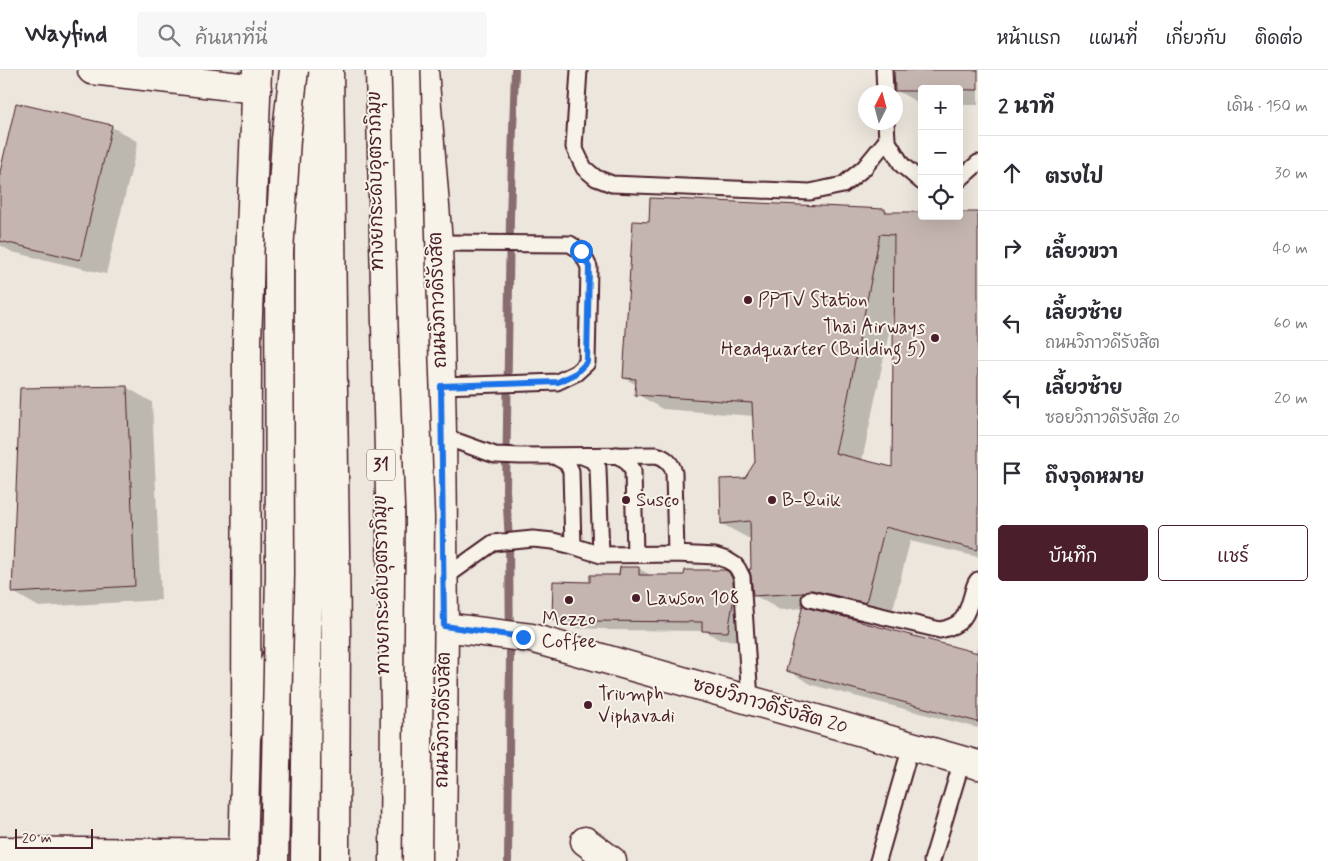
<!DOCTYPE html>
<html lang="th">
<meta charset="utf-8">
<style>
:root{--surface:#fff;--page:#f7f7f7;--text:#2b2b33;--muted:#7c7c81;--line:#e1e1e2;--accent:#4a1f2b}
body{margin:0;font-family:Mynerve,"Playpen Sans Thai",sans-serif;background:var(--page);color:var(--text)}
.controls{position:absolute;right:15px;top:15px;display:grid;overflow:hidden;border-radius:5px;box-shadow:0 5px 20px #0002}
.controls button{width:45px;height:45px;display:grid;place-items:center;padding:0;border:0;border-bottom:1px solid var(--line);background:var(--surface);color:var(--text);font:25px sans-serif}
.compass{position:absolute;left:858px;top:15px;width:45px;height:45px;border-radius:50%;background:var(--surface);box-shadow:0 5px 20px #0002;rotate:6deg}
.scale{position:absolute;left:15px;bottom:12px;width:78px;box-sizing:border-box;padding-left:5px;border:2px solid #4a1f2b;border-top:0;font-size:14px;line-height:18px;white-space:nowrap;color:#4a1f2b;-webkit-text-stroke:4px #f7f3e8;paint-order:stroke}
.stop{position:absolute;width:15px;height:15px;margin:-11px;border:4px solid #1a73e8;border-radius:50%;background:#fff}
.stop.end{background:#1a73e8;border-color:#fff;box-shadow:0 1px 5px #0008}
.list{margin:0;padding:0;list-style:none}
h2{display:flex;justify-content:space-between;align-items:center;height:65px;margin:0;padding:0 20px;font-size:21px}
h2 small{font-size:16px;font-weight:400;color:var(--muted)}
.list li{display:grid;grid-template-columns:32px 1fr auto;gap:15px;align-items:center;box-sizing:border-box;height:75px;padding:0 20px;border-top:1px solid var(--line)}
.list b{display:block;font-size:19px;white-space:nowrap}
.list p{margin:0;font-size:16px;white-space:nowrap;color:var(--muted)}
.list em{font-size:16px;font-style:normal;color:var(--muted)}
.actions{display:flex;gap:10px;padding:15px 20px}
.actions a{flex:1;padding:11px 0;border:1px solid var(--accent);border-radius:5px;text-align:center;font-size:18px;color:var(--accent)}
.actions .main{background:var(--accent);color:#fff}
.icon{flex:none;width:28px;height:28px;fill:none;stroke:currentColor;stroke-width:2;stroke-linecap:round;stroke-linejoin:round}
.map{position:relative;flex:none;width:978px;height:791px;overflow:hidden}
header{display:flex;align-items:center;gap:30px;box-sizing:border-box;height:70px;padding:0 25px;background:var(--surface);border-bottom:1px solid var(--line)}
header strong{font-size:24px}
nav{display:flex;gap:28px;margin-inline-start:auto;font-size:18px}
.search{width:350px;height:45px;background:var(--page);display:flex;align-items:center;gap:12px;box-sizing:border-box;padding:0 18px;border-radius:5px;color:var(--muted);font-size:19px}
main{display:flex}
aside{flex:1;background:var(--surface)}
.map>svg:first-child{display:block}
.shadow{fill:#0003;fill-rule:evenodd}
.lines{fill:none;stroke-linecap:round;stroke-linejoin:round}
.stream{stroke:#896c6f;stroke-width:8}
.building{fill:#c4b5b0;stroke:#4a1f2b;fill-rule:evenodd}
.lane-casing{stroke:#4a1f2b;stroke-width:19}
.street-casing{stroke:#4a1f2b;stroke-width:31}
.secondary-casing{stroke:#4a1f2b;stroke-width:31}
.highway-casing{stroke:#4a1f2b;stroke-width:31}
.lane{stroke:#f7f3e8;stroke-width:15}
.street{stroke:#f7f3e8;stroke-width:28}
.secondary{stroke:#f7f3e8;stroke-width:28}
.highway{stroke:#f7f3e8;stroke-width:28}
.highway-bridge-casing{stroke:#4a1f2b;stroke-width:31;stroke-linecap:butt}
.highway-bridge{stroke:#f7f3e8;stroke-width:28}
.route{stroke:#1a73e8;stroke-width:6}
.poi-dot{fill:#4a1f2b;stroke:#f7f3e8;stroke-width:2}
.labels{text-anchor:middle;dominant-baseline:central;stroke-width:4;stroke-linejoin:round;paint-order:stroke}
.shield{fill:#f7f3e8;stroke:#7e5f64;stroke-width:1}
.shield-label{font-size:18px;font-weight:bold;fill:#4a1f2b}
.street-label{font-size:19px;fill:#4a1f2b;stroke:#f7f3e8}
.poi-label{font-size:19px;fill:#4a1f2b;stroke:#f7f3e8;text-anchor:start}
</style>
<header>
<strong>Wayfind</strong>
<div class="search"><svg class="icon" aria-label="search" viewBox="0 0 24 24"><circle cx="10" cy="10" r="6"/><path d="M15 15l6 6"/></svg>ค้นหาที่นี่</div>
<nav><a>หน้าแรก</a><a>แผนที่</a><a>เกี่ยวกับ</a><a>ติดต่อ</a></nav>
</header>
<main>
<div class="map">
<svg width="978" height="791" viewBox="0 0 978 791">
<rect width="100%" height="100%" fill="#ece6dd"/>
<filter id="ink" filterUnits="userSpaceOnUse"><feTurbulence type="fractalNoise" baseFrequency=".02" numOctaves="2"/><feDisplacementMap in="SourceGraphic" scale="10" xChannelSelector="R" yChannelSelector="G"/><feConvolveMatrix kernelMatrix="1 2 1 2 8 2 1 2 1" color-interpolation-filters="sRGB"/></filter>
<g filter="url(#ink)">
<path class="shadow" d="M896,0h82v35h-19v-16h-37v16l-26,-15z
M17,34l95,23 26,15 -32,132 -94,-22 -12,-7v-68z
M885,141l4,2 33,3h37v-3h19v264l-34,-2 -1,6 35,8v68l-68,-16 -19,76 -62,-10 -23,1 169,46 3,-11v85l-166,-43 -25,-15 16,-62 -23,2 -26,-15 -2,-57h-4l-26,-14 23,-45 11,-17 -2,-46 -92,-7 -25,-15v-9l-13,-7 26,-155zM893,244h1l-1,154 -31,-7z
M126,317l26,15 9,198 -122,7 -26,-15z
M638,498l14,8h34l38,-5 22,12 -1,58 -25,-1 -15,-9 -96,-1 -4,-1 -35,-1 -17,-10 39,-34 29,-8z"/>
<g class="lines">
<path class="stream" d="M508,791l2,-206 -1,-113 -3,-52 4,-272 5,-148"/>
</g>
<path class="building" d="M894,0h84v20l-56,-1v2h-27z
M16,33l96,22 -32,135 -80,-19v-69z
M650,128l235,11v3h37v4h37v-4h19v338l-93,-23 -19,76 -54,-13 -9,3 -50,3 -2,-20 -2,-7h2l-1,-48 -29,3 -1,-45 25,-1 10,-16 -3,-59 -117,-8 1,-16 -13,-1 10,-157 16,1zM880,164l14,1 -2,232 -57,-14 12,-51z
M127,316l8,200 -123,7 8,-205z
M620,497h19v8h45l1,-5h40l4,2 4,8 1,17 -6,35 -26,-1v-9l-112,-1v-1l-38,-1 1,-38 37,1v-7h29z
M803,535l5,3 53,13v1l117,31v69l-192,-51z"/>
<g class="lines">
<defs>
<path id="lane" d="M579,0l-5,77 10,21 12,10 16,6 198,8 33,-7 21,-17 23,-28 -1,-18
M884,0l1,22
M887,70l15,25 20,17
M959,110l19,-17
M438,173l132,1 11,7 8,16 -2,96 -11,10 -19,9 -116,4
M442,366l53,19 25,1 136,-1c9,2 16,8 18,18l2,81
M616,385l10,5 7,10 2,85
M554,386l13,7 4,8 2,75
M582,386l10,4 6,8 3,87
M444,508l49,-35 40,-4 20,2 20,5 28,9 75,-1 39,2 12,4 8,5 3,4 4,8 8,123
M810,529l130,31c24,-5 26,-14 32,-35 2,-6 2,-11 6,-15
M878,791l33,-115
M932,791l30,-100"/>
<path id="street" d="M92,0l165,19
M444,557l87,11 447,127
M585,771l27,20
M0,781l243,3"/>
<path id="secondary" d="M424,0l14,173 4,193 2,191 -2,234
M243,791l3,-125 1,-395 10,-271"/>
<path id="highway" d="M329,0l7,562 -1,229
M380,0l15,636 -1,155
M246,666l31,-80
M421,732l17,59
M305,791l3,-284 1,-507"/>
</defs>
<use href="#lane" class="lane-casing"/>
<use href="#street" class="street-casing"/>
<use href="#secondary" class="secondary-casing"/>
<use href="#highway" class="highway-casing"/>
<use href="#lane" class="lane"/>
<use href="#street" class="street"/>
<use href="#secondary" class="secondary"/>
<use href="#highway" class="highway"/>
<defs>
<path id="highway-bridge" d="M406,0l8,291 6,157 -3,343
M274,791l6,-287 -1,-322 7,-113 8,-69"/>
</defs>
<use href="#highway-bridge" class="highway-bridge-casing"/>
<use href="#highway-bridge" class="highway-bridge"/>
</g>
</g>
<g class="lines" filter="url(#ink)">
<path class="route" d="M523,567l-79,-11 -3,-240 117,-4 18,-9 11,-11 2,-95 -8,-16"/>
</g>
<g class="poi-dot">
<circle cx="748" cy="230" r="5"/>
<circle cx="935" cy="268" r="5"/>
<circle cx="626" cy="430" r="5"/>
<circle cx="772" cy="430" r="5"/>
<circle cx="636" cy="528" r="5"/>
<circle cx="569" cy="530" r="5"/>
<circle cx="588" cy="635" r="5"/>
</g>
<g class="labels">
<rect class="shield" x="367" y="379.5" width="28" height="31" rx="4"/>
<g class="shield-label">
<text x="381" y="395">31</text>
</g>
<g class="street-label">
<text transform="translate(376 111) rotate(-91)">ทางยกระดับอุตราภิมุข</text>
<text transform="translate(438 230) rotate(-92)">ถนนวิภาวดีรังสิต</text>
<text transform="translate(382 515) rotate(-91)">ทางยกระดับอุตราภิมุข</text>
<text transform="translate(770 636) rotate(16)">ซอยวิภาวดีรังสิต 20</text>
<text transform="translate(443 650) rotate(-89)">ถนนวิภาวดีรังสิต</text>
</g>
<g class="poi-label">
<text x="758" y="230">PPTV Station</text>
<text x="925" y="257" text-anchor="end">Thai Airways<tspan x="925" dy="22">Headquarter (Building 5)</tspan></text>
<text x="636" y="430">Susco</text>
<text x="782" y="430">B-Quik</text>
<text x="646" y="528">Lawson 108</text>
<text x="569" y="549" text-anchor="middle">Mezzo<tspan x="569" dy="22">Coffee</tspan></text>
<text x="598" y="624">Triumph<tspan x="598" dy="22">Viphavadi</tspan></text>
</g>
</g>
</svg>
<div class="controls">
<button>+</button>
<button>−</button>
<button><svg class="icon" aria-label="locate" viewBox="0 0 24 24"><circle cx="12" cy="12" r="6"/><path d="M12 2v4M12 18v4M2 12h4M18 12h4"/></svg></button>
</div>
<svg class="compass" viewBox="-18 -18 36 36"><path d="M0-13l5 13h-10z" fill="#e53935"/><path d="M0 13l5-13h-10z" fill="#7c7c81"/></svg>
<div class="scale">20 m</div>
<div class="stop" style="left:581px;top:181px"></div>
<div class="stop end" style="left:523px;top:567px"></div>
</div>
<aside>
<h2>2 นาที<small>เดิน · 150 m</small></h2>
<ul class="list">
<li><svg class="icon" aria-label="ahead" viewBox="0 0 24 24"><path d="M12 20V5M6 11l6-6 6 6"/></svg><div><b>ตรงไป</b></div><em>30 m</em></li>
<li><svg class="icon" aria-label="right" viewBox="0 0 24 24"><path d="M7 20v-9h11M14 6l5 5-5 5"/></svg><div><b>เลี้ยวขวา</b></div><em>40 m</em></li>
<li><svg class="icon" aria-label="left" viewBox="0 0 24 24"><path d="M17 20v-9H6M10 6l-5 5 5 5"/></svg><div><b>เลี้ยวซ้าย</b><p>ถนนวิภาวดีรังสิต</p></div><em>60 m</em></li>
<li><svg class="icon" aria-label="left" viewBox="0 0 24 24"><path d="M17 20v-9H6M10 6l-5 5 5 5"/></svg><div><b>เลี้ยวซ้าย</b><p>ซอยวิภาวดีรังสิต 20</p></div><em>20 m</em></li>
<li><svg class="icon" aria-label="arrive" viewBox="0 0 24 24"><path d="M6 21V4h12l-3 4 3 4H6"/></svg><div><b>ถึงจุดหมาย</b></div></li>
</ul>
<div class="actions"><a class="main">บันทึก</a><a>แชร์</a></div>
</aside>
</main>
